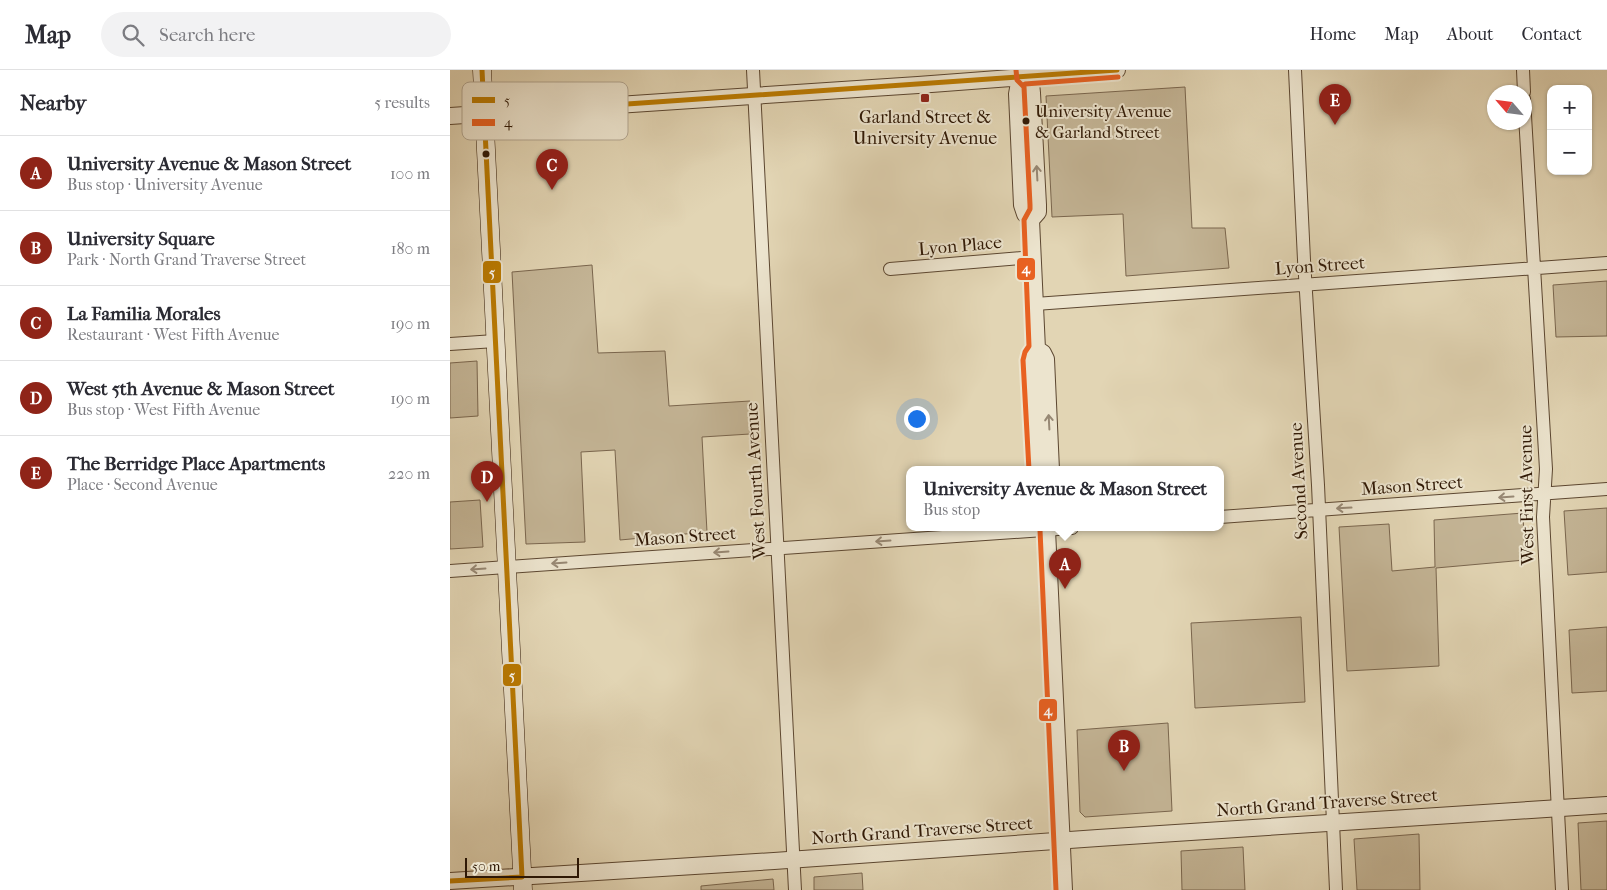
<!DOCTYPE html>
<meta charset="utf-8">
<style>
:root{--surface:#fff;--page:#f2f2f3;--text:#2b2b33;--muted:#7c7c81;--line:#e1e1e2;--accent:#8f2418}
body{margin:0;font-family:"IM FELL French Canon",serif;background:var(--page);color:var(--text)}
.controls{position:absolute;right:15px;top:15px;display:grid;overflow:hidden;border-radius:10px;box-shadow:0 1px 4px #0004}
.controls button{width:45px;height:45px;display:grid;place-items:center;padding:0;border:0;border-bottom:1px solid var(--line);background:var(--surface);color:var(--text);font:25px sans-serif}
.compass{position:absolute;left:1037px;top:15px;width:45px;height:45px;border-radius:50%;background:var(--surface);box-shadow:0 1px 4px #0004;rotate:298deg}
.scale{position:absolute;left:15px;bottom:12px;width:114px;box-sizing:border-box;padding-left:5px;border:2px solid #2f1805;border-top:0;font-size:14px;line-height:18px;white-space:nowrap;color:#2f1805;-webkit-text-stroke:4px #ece4ce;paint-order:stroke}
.you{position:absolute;left:466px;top:348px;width:18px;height:18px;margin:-12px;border:4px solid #fff;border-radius:50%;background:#1a73e8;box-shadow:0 0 0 8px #1a73e833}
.badge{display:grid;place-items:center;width:32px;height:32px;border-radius:50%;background:var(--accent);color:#fff;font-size:16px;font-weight:700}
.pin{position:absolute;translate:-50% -41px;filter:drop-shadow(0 1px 2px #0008)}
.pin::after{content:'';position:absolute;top:26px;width:18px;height:15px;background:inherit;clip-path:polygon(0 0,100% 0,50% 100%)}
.popup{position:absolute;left:456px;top:396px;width:318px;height:65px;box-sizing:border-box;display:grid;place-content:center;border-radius:10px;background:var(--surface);filter:drop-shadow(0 1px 4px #0005);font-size:16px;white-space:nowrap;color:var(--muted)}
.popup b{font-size:19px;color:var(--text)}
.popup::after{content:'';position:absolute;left:50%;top:100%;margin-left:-10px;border:10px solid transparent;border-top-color:var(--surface)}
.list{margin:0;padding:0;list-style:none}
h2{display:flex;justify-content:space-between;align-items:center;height:65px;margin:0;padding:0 20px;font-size:21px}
h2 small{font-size:16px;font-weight:400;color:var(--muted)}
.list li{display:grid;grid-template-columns:32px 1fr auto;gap:15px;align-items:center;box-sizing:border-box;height:75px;padding:0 20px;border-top:1px solid var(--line)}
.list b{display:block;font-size:19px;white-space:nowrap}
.list p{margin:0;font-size:16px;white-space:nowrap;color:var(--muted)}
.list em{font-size:16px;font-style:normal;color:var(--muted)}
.icon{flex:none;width:28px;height:28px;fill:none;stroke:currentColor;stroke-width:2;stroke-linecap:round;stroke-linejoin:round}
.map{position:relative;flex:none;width:1157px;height:820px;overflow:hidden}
header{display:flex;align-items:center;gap:30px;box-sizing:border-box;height:70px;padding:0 25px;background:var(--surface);border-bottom:1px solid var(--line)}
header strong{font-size:24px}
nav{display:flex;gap:28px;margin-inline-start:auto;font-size:18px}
.search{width:350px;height:45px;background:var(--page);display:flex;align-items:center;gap:12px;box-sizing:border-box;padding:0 18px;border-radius:28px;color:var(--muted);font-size:19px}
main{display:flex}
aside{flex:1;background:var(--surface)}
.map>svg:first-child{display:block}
.green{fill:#c4b596;stroke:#7a664e}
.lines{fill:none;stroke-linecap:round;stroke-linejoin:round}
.minor-casing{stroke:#5c4731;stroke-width:14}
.tertiary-casing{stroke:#5c4731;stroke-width:18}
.secondary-casing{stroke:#2f1805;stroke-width:19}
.minor{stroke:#ece4ce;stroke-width:12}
.tertiary{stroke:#ece4ce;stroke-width:16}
.secondary{stroke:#ece4ce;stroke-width:18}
.bus-1-casing{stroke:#ece4ce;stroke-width:9}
.bus-2-casing{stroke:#ece4ce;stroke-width:9}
.bus-1{stroke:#bb7b02;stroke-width:5}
.bus-2{stroke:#e86121;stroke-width:5}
.oneway{stroke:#978874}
.poi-dot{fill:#8f2418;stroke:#ece4ce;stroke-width:2}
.bus-dot{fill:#2f1805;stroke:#ece4ce;stroke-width:2}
.labels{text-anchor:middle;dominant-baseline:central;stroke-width:4;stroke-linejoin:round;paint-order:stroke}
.bus-label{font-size:17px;fill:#2f1805;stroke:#ece4ce;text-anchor:start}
.poi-label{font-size:18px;fill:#2f1805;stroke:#ece4ce}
.street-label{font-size:18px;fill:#2f1805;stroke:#ece4ce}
.key{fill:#ece4ce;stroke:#b3a792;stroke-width:1}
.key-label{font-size:14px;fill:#2f1805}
.line-badge{stroke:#ece4ce;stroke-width:2}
.badge-label{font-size:14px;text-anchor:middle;font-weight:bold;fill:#fff}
</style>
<header>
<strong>Map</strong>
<div class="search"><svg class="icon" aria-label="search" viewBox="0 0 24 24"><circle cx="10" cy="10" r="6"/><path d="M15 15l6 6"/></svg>Search here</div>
<nav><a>Home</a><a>Map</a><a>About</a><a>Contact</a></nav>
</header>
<main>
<aside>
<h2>Nearby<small>5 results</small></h2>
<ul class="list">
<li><span class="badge">A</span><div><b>University Avenue &amp; Mason Street</b><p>Bus stop · University Avenue</p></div><em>100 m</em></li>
<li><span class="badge">B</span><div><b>University Square</b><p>Park · North Grand Traverse Street</p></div><em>180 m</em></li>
<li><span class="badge">C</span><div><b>La Familia Morales</b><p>Restaurant · West Fifth Avenue</p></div><em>190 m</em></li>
<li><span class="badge">D</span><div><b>West 5th Avenue &amp; Mason Street</b><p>Bus stop · West Fifth Avenue</p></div><em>190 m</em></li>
<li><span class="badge">E</span><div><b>The Berridge Place Apartments</b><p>Place · Second Avenue</p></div><em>220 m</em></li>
</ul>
</aside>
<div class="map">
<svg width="1157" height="820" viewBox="0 0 1157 820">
<rect width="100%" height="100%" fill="#e2d5b4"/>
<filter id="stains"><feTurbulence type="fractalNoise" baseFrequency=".004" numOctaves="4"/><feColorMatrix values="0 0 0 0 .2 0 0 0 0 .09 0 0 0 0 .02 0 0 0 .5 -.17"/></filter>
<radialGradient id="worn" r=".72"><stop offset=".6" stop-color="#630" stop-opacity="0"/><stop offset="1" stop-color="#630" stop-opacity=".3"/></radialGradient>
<path class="green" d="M735,17l7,141h33l4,40 -103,8 -3,-62 -71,3 -6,-121z
M142,195l6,88 67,-2 4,55 81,-5v33l-48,3 5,95 -87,8 -5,-90 -34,2 4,90 -59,2 -14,-272z
M1157,211v55l-51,1 -3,-52z
M27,291l1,55 -28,2v-55z
M30,430l3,47 -33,2v-47z
M1157,438v64l-39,3 -4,-64z
M1073,443l2,47 -89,8 3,98 -92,5 -8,-144 50,-3 3,47 43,-4 -1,-47z
M851,547l4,85 -110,6 -4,-85z
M1157,557v64l-35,2 -3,-63z
M718,653l4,88 -87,6 -5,-5 -3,-82z
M1157,751v69h-26l-3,-67z
M969,764l1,56h-63l-3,-51z
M793,777l2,43h-63l-1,-39z
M412,803l1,17h-49v-13z
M323,809l1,11h-73v-4z"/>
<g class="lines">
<defs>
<path id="minor" d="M303,0l42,820
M845,0l9,190 14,225 18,405
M1073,0l1,22
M1074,29l22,370 -3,48 19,373
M440,199l143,-12
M585,234l572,-41
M0,274l45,-3
M770,447l387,-28
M0,501l622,-43"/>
<path id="tertiary" d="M574,0v7l7,6 1,10 6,112v7l-7,8 6,129 -5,6 -2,5 6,110
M574,7l-5,6 -2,11 5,111 3,9 6,6
M0,46l468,-31 199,-15
M587,279l6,4 3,6 5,111
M597,460l17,360
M0,811l324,-20 324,-23 509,-33"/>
<path id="secondary" d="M32,0l41,820"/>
</defs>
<use href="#minor" class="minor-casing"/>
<use href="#tertiary" class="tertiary-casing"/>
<use href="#secondary" class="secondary-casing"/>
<use href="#minor" class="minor"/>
<use href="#tertiary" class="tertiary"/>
<use href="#secondary" class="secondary"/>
<defs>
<path id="bus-1" d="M32,0l40,807
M34,44l633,-44
M0,811l72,-4"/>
<path id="bus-2" d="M566,0l1,10 7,7 6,118v4l-6,11 5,126 -4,6 -2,8 6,110
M575,14l93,-7
M590,460l16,360"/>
</defs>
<use href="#bus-1" class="bus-1-casing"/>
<use href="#bus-2" class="bus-2-casing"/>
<use href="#bus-1" class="bus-1"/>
<use href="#bus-2" class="bus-2"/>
</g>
<defs><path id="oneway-shaft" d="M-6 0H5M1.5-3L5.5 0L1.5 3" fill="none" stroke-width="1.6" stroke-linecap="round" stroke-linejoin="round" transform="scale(1.25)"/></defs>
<g class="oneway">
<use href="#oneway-shaft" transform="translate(587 103) rotate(-93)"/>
<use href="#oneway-shaft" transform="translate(599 352) rotate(-93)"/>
<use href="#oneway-shaft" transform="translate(1056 427) rotate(176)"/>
<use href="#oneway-shaft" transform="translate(894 438) rotate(177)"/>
<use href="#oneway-shaft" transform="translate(433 471) rotate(176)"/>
<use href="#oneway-shaft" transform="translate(271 482) rotate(176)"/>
<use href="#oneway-shaft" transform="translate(109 493) rotate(176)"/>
<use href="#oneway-shaft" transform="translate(28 499) rotate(176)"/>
</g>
<rect class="poi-dot" x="470" y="23" width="10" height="10" rx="2.5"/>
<g class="bus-dot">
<circle cx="576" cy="51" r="4.5"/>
<circle cx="36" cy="84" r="4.5"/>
</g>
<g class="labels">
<g class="bus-label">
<text x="585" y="41">University Avenue<tspan x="585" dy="21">&amp; Garland Street</tspan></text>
</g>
<g class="poi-label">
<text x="475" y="47">Garland Street &amp;<tspan x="475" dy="21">University Avenue</tspan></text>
</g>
<g class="street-label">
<text transform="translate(510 176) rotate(-5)">Lyon Place</text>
<text transform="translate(870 196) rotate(-4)">Lyon Street</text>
<text transform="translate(306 411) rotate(-93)">West Fourth Avenue</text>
<text transform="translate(849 411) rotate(-93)">Second Avenue</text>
<text transform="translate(962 416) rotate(-4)">Mason Street</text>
<text transform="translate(1077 425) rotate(-91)">West First Avenue</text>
<text transform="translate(235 467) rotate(-4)">Mason Street</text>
<text transform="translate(877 733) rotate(-4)">North Grand Traverse Street</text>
<text transform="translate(472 761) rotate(-4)">North Grand Traverse Street</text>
</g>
</g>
<rect x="12" y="12" width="166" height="58" rx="8" class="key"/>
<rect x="22" y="27" width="23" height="6" fill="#bb7b02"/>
<rect x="22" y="49" width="23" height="7" fill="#e86121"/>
<g class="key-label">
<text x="54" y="35">5</text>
<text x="54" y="57">4</text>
</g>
<g class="line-badge">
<rect x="566" y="187" width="20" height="24" rx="5" fill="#e86121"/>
<rect x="32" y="190" width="20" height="24" rx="5" fill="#bb7b02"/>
<rect x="52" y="593" width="20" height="24" rx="5" fill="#bb7b02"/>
<rect x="588" y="628" width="20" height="24" rx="5" fill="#e86121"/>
</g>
<g class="badge-label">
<text x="576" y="203">4</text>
<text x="42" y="207">5</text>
<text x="62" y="610">5</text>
<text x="598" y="645">4</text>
</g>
<rect width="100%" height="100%" filter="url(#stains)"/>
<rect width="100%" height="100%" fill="url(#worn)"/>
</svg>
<div class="controls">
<button>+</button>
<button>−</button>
</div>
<svg class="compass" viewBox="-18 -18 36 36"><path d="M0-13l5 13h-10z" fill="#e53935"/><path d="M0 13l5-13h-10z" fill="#7c7c81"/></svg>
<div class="scale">50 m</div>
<div class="you"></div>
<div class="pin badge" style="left:615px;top:519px">A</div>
<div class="popup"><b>University Avenue &amp; Mason Street</b>Bus stop</div>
<div class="pin badge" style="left:674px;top:701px">B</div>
<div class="pin badge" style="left:102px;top:120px">C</div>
<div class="pin badge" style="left:37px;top:432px">D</div>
<div class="pin badge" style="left:885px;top:55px">E</div>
</div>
</main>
